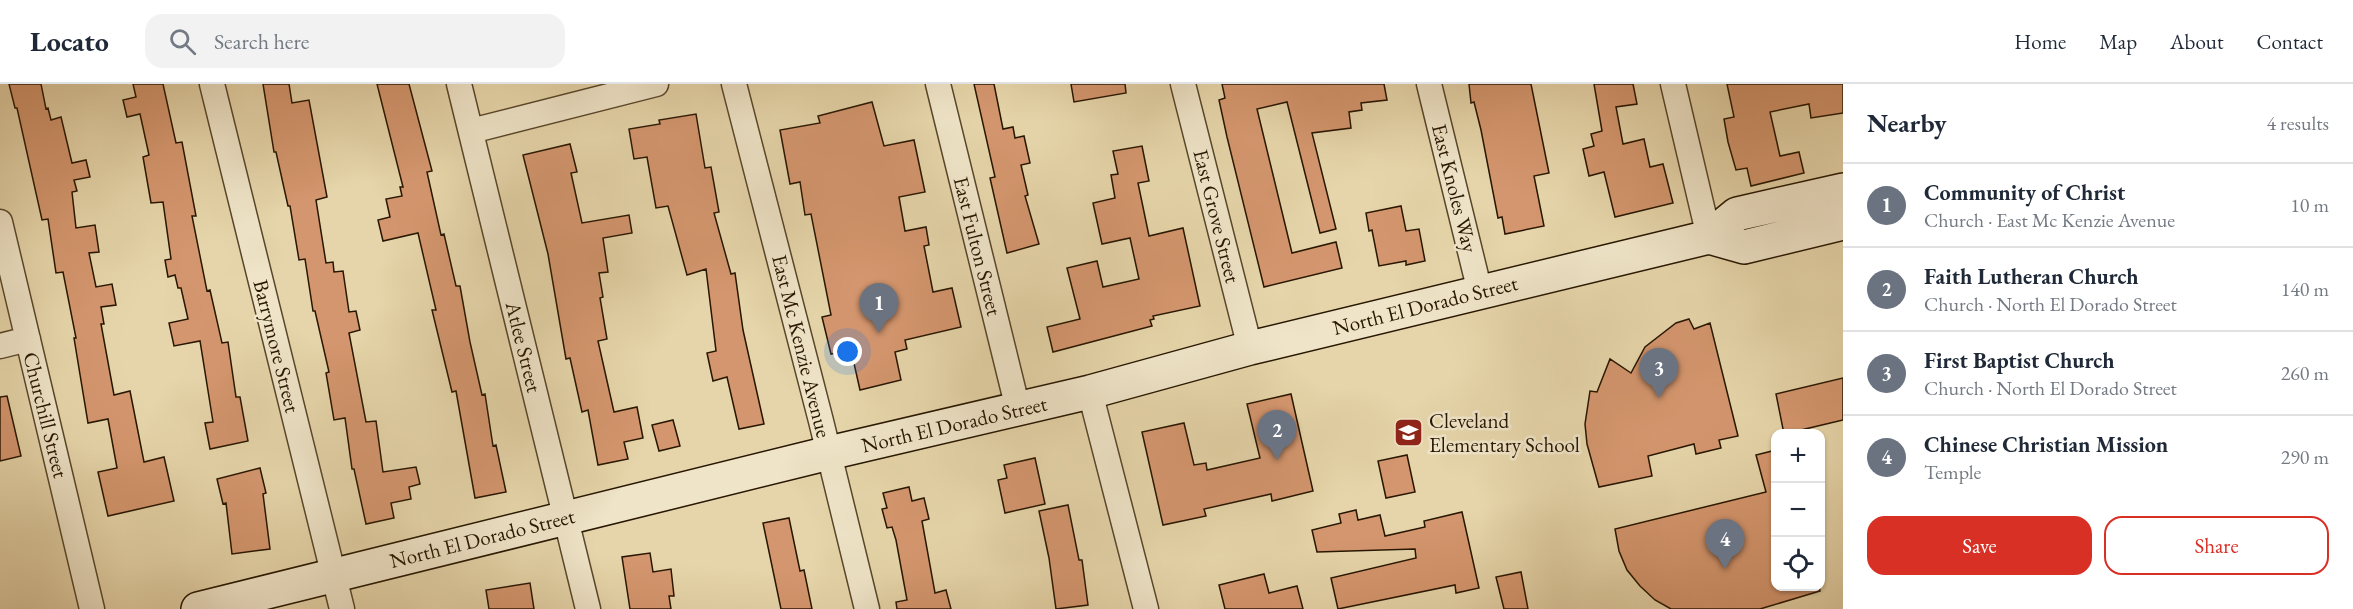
<!DOCTYPE html>
<meta charset="utf-8">
<style>
:root{--surface:#fff;--page:#f2f2f3;--text:#1f2937;--muted:#747a83;--line:#e0e1e3;--accent:#d93025}
body{margin:0;font-family:"EB Garamond",serif;background:var(--page);color:var(--text)}
.controls{position:absolute;right:18px;bottom:18px;display:grid;overflow:hidden;border-radius:12px;box-shadow:0 2px 4px #0004}
.controls button{width:54px;height:54px;display:grid;place-items:center;padding:0;border:0;border-bottom:2px solid var(--line);background:var(--surface);color:var(--text);font:30px sans-serif}
.you{position:absolute;left:848px;top:268px;width:21px;height:21px;margin:-15px;border:4px solid #fff;border-radius:50%;background:#1a73e8;box-shadow:0 0 0 9px #1a73e833}
.badge{display:grid;place-items:center;width:39px;height:39px;border-radius:50%;background:var(--accent);color:#fff;font-size:20px;font-weight:700}
.pin{position:absolute;translate:-50% -50px;filter:drop-shadow(0 2px 3px #0008)}
.pin::after{content:'';position:absolute;top:32px;width:21px;height:18px;background:inherit;clip-path:polygon(0 0,100% 0,50% 100%)}
.list{margin:0;padding:0;list-style:none}
h2{display:flex;justify-content:space-between;align-items:center;height:78px;margin:0;padding:0 24px;font-size:26px}
h2 small{font-size:20px;font-weight:400;color:var(--muted)}
.list li{display:grid;grid-template-columns:39px 1fr auto;gap:18px;align-items:center;box-sizing:border-box;height:84px;padding:0 24px;border-top:2px solid var(--line)}
.list b{display:block;font-size:22px;white-space:nowrap}
.list p{margin:0;font-size:20px;white-space:nowrap;color:var(--muted)}
.list em{font-size:20px;font-style:normal;color:var(--muted)}
.actions{display:flex;gap:12px;padding:18px 24px}
.actions a{flex:1;padding:14px 0;border:2px solid var(--accent);border-radius:18px;text-align:center;font-size:21px;color:var(--accent)}
.actions .main{background:var(--accent);color:#fff}
.icon{flex:none;width:33px;height:33px;fill:none;stroke:currentColor;stroke-width:2;stroke-linecap:round;stroke-linejoin:round}
.map{position:relative;flex:none;width:1843px;height:525px;overflow:hidden}
header{display:flex;align-items:center;gap:36px;box-sizing:border-box;height:84px;padding:0 30px;background:var(--surface);border-bottom:2px solid var(--line)}
header strong{font-size:28px}
nav{display:flex;gap:33px;margin-inline-start:auto;font-size:21px}
.search{width:420px;height:54px;background:var(--page);display:flex;align-items:center;gap:15px;box-sizing:border-box;padding:0 21px;border-radius:18px;color:var(--muted);font-size:22px}
main{display:flex}
aside{flex:1;background:var(--surface)}
.map>svg:first-child{display:block}
.building{fill:#d4966e;stroke:#271600;stroke-width:1.5}
.lines{fill:none;stroke-linecap:round;stroke-linejoin:round}
.minor-casing{stroke:#57462a;stroke-width:27}
.secondary-casing{stroke:#271600;stroke-width:36}
.minor{stroke:#efe4c8;stroke-width:24}
.secondary{stroke:#efe4c8;stroke-width:33}
.labels{text-anchor:middle;dominant-baseline:central;stroke-width:5;stroke-linejoin:round;paint-order:stroke}
.street-label{font-size:21px;fill:#271600;stroke:#efe4c8}
.poi-label{font-size:21px;fill:#271600;stroke:#efe4c8;text-anchor:start}
</style>
<header>
<strong>Locato</strong>
<div class="search"><svg class="icon" aria-label="search" viewBox="0 0 24 24"><circle cx="10" cy="10" r="6"/><path d="M15 15l6 6"/></svg>Search here</div>
<nav><a>Home</a><a>Map</a><a>About</a><a>Contact</a></nav>
</header>
<main>
<div class="map">
<svg width="1843" height="525" viewBox="0 0 1843 525">
<rect width="100%" height="100%" fill="#e6d5aa"/>
<filter id="stains"><feTurbulence type="fractalNoise" baseFrequency=".00333" numOctaves="4"/><feColorMatrix values="0 0 0 0 .2 0 0 0 0 .09 0 0 0 0 .02 0 0 0 .5 -.17"/></filter>
<radialGradient id="worn" r=".72"><stop offset=".6" stop-color="#630" stop-opacity="0"/><stop offset="1" stop-color="#630" stop-opacity=".3"/></radialGradient>
<path class="building" d="M9,0h32l5,25 2,-1 3,12 10,-3 11,46 14,-3 4,17 -16,3 3,11 -5,1 4,36 19,-3 4,27 -10,1 7,34 16,-3 4,21 -15,2 3,17h-3l13,71 16,-4 14,71 20,-5 10,44 -66,15 -10,-44 19,-4 -9,-49 -20,4 -14,-85h2l-13,-66 -7,1 -8,-54 -6,1 -25,-112h-2z
M133,0h30l13,59 6,-1 14,74h-4l15,75 3,-1 12,53 6,-1 8,55h4l8,44 -38,8 -5,-26 8,-1 -13,-81 -26,5 -5,-23 19,-4 -7,-31h-3l-3,-13 -7,2 -3,-17 6,-1 -8,-57 -12,1 -8,-46 6,-2 -9,-41 -13,3 -4,-17 13,-3z
M263,0h26l3,19 17,-3 18,97 -11,3 10,63 7,-1 1,10 9,-1 6,41 7,-1 4,19 -11,3 17,89 10,-1 7,51 33,-5 4,17 -11,3 2,12 -20,4 3,15 -28,6 -12,-55h-2l-7,-51 -11,2 -8,-47 3,-1 -14,-61h-2l-8,-52 -6,1 -9,-54h-2l-12,-54h-2z
M377,0h32l23,87 -5,1 14,63 3,-1 12,52h4l10,56 12,53 3,-1 8,52 3,-1 10,47 -31,6 -19,-107 -4,1 -20,-82h4l-18,-77 -35,8 -5,-21 12,-3 -4,-18 16,-3 -2,-9h3z
M974,0h20l9,45 10,-2 2,11 9,-2 6,27 -9,2 7,30 -3,1 14,48 -32,9 -17,-75 5,-1z
M1071,0h54l1,9 -52,9z
M1222,0h162l3,16 -26,3 1,7 -13,2 2,16 -39,5 24,96 -16,4 -33,-131 -30,7 35,144 44,-11 6,26 -78,19 -37,-150 -8,-37 6,-2z
M1469,0h62l18,89 -15,3 10,50 -39,8 -3,-17 -4,1 -17,-88 -7,-28 -3,1z
M1594,0h39l4,20 -21,3 7,37 21,-5 6,28 13,-3 10,39 -58,14 -11,-45 -15,4 -6,-27 11,-3 -3,-12 11,-3z
M1727,0h116v29l-32,5 -2,-14 -39,8 10,44 19,-4 5,21 -53,13 -4,-18 -11,2 -8,-28 -4,-23 10,-2z
M872,18l12,44 30,-6 11,52 -26,5 6,34 21,-4 3,18 -5,1 9,46 19,-4 9,39 -56,13 2,9 -12,3 6,28 -41,10 -9,-40 -20,4 -9,-37 9,-2 -20,-101 -6,1 -5,-33 -10,2 -10,-54 40,-7 -2,-7z
M696,30l9,54 6,-1 8,45 -5,1 17,61 4,-1 8,57 21,94 -25,5 -12,-52 -14,4 -6,-28 9,-2 -10,-82 -19,6 -19,-69 -12,2 -9,-51 -13,2 -5,-30 31,-5 -1,-4z
M570,60l7,28 -6,1 11,50 47,-8 3,18 -29,5 5,34 -9,1 4,24 -3,1 7,41 -9,2 16,71 23,-5 6,31 -19,4 4,17 -30,6 -10,-55 -6,2 -12,-54 -4,1 -18,-105 -25,-99z
M1142,62l7,35 -11,2 11,53 34,-8 17,78 -47,10 1,3 -4,1 2,6 -99,26 -6,-25 33,-8 -13,-51 30,-7 6,26 36,-8 -9,-41 -28,6 -9,-41 22,-5 -4,-23 7,-1 -5,-23z
M1401,122l5,25 13,-2 6,32 -19,4v-4l-27,5 -7,-36 -3,1 -3,-18z
M1689,235l5,10 16,-6 28,113 -19,4 2,8 -25,6 -2,-10 -46,12 4,20 -53,11 -12,-43 -2,-20 5,-33 7,1 13,-33 21,14 14,-26 31,-24z
M1843,294v42l-59,14 -8,-40z
M1291,310l22,97 -41,10 -1,-7 -67,15 2,7 -43,9 -21,-93 42,-9 10,42 12,-2 1,7 53,-12 -13,-54z
M7,312l14,60 -21,5v-64z
M673,336l7,26 -21,5 -7,-26z
M1776,366v136h43l1,5 -60,18h-89l-16,-9 -15,-14 -13,-16 -8,-19 -4,-22 151,-37 -10,-37z
M1407,371l8,37 -29,6 -8,-37z
M1035,374l10,46 -40,9 -7,-33 9,-2 -3,-13z
M260,384l6,25 -3,1 7,55 -38,5 -6,-51 -3,1 -6,-25z
M909,403l3,14 12,-3 5,21 -7,2 13,72 11,-3 5,19h-54l-1,-7 11,-2 -11,-60 -4,-13 -5,1 -5,-19 5,-1 -4,-15z
M1068,421l11,55h3l6,45 -32,4 -7,-51 -10,-47z
M1356,426l2,10 22,-5 5,21 40,-9 -1,-6 38,-9 17,76 -23,5 -1,-8 -117,24 -7,-31 85,-20 -1,-9 -98,3 -5,-22 29,-7 -2,-9z
M789,434l11,53 4,-1 8,39h-31l-18,-86z
M650,469l3,19 18,-3 3,27h-5l2,13h-41l-8,-52z
M1521,488l7,37h-24l-8,-32z
M1264,490l5,19 28,-7 6,23h-78l-6,-24z
M530,499l4,26h-45l-3,-19z"/>
<g class="lines">
<defs>
<path id="minor" d="M212,0l130,525
M459,0l129,525
M734,0l87,337 46,188
M938,0l80,325
M1183,0l67,264
M1429,0l51,208
M1673,0l36,153
M471,47l185,-47
M0,138l92,387
M0,262l28,-7
M1090,308l56,217"/>
<path id="secondary" d="M1709,153l35,10 99,-24
M198,525l631,-156 261,-61 160,-44 459,-111 28,-23 106,-24"/>
</defs>
<use href="#minor" class="minor-casing"/>
<use href="#secondary" class="secondary-casing"/>
<use href="#minor" class="minor"/>
<use href="#secondary" class="secondary"/>
</g>
<defs>
<symbol id="school-square" viewBox="-11 -11 22 22"><rect x="-9" y="-9" width="18" height="18" rx="4" fill="#8f2418" stroke="#efe4c8"/><path d="M0-5L7-2L0 1L-7-2ZM-4 1L0 2.5L4 1V4Q0 6-4 4Z" fill="#fff"/></symbol>
</defs>
<g fill-rule="evenodd">
<use href="#school-square" x="1392" y="332" width="33" height="33"/>
</g>
<g class="labels">
<g class="street-label">
<text transform="translate(1455 104) rotate(76)">East Knoles Way</text>
<text transform="translate(1217 132) rotate(76)">East Grove Street</text>
<text transform="translate(978 162) rotate(76)">East Fulton Street</text>
<text transform="translate(1425 221) rotate(-14)">North El Dorado Street</text>
<text transform="translate(277 262) rotate(76)">Barrymore Street</text>
<text transform="translate(802 262) rotate(76)">East Mc Kenzie Avenue</text>
<text transform="translate(524 263) rotate(76)">Atlee Street</text>
<text transform="translate(46 331) rotate(76)">Churchill Street</text>
<text transform="translate(954 340) rotate(-13)">North El Dorado Street</text>
<text transform="translate(482 454) rotate(-14)">North El Dorado Street</text>
</g>
<g class="poi-label">
<text x="1429" y="336">Cleveland<tspan x="1429" dy="24">Elementary School</tspan></text>
</g>
</g>
<rect width="100%" height="100%" filter="url(#stains)"/>
<rect width="100%" height="100%" fill="url(#worn)"/>
</svg>
<div class="controls">
<button>+</button>
<button>−</button>
<button><svg class="icon" aria-label="locate" viewBox="0 0 24 24"><circle cx="12" cy="12" r="6"/><path d="M12 2v4M12 18v4M2 12h4M18 12h4"/></svg></button>
</div>
<div class="you"></div>
<div class="pin badge" style="left:879px;top:249px;background:#6b7280">1</div>
<div class="pin badge" style="left:1277px;top:376px;background:#6b7280">2</div>
<div class="pin badge" style="left:1659px;top:314px;background:#6b7280">3</div>
<div class="pin badge" style="left:1725px;top:485px;background:#6b7280">4</div>
</div>
<aside>
<h2>Nearby<small>4 results</small></h2>
<ul class="list">
<li><span class="badge" style="background:#6b7280">1</span><div><b>Community of Christ</b><p>Church · East Mc Kenzie Avenue</p></div><em>10 m</em></li>
<li><span class="badge" style="background:#6b7280">2</span><div><b>Faith Lutheran Church</b><p>Church · North El Dorado Street</p></div><em>140 m</em></li>
<li><span class="badge" style="background:#6b7280">3</span><div><b>First Baptist Church</b><p>Church · North El Dorado Street</p></div><em>260 m</em></li>
<li><span class="badge" style="background:#6b7280">4</span><div><b>Chinese Christian Mission</b><p>Temple</p></div><em>290 m</em></li>
</ul>
<div class="actions"><a class="main">Save</a><a>Share</a></div>
</aside>
</main>
